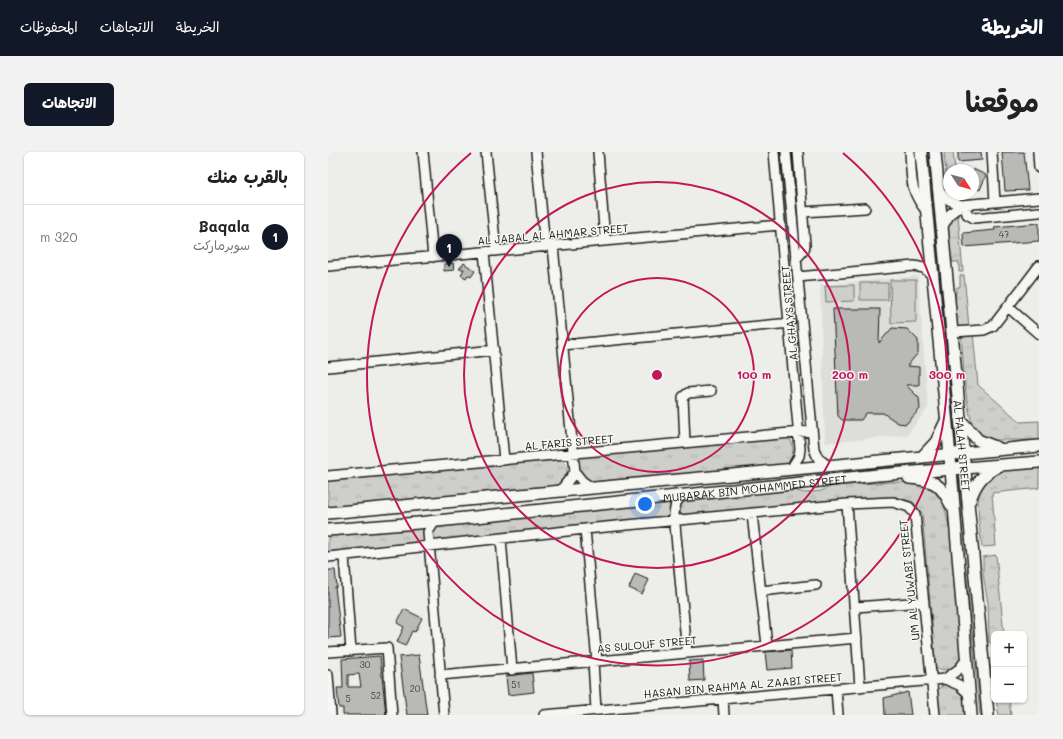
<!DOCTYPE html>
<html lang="ar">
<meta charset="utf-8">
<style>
:root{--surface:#fff;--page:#f2f2f2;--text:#222;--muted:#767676;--line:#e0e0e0;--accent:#111827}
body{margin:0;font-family:Mali,"Playpen Sans Arabic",sans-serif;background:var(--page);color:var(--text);direction:rtl}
.controls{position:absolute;right:12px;bottom:12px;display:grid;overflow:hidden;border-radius:6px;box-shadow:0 1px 3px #0004}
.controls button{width:36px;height:36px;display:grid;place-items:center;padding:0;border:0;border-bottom:1px solid var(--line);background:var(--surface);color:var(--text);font:20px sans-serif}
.compass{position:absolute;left:615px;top:12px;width:36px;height:36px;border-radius:50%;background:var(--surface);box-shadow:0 1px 3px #0004;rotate:126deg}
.you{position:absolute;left:317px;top:352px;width:14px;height:14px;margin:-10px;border:3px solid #fff;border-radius:50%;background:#1a73e8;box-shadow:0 0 0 6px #1a73e833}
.badge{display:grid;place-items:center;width:26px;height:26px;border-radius:50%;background:var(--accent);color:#fff;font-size:13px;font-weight:700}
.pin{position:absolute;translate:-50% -33px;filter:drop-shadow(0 1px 2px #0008)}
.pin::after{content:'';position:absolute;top:21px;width:14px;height:12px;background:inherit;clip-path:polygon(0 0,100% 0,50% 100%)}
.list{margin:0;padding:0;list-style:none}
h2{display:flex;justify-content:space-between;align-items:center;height:52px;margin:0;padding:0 16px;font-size:17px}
h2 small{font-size:13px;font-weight:400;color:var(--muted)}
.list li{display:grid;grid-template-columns:26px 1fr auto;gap:12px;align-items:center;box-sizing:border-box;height:64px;padding:0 16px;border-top:1px solid var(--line)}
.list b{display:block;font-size:15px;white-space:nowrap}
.list p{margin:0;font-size:13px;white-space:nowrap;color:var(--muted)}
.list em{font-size:13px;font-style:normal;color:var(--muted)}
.map{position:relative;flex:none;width:711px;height:563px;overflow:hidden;direction:ltr;border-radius:6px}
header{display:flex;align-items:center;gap:24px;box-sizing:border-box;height:56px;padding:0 20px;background:var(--accent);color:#fff}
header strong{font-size:19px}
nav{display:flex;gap:22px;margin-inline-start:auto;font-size:14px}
.intro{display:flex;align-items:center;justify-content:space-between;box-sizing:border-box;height:96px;padding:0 24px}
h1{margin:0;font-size:28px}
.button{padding:10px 18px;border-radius:6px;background:var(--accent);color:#fff;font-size:14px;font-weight:700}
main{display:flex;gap:24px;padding:0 24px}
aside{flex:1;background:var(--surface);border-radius:6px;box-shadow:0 1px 3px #0004}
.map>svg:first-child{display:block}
.built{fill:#ddddda}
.grass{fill:url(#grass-tufts);stroke:#757574}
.pitch{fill:#cececb;stroke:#757574}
.building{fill:#b9b9b6;stroke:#1c1c1c;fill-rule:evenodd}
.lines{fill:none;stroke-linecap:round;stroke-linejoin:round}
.minor-casing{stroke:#1c1c1c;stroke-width:12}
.major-casing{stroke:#1c1c1c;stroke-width:14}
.minor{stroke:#f6f6f2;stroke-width:9}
.major{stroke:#f6f6f2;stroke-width:11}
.ring{fill:none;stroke:#c2185b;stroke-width:2}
.labels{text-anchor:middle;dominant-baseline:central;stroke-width:3;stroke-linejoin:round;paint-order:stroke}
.number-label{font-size:9px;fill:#434342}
.street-label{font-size:11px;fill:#1c1c1c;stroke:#f6f6f2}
.centre{fill:#c2185b;stroke:#f6f6f2;stroke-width:2}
.ring-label{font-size:12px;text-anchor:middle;font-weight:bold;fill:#c2185b;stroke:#f6f6f2;stroke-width:3;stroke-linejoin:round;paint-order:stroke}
</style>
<header>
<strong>الخريطة</strong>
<nav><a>الخريطة</a><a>الاتجاهات</a><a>المحفوظات</a></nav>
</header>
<div class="intro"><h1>موقعنا</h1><a class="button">الاتجاهات</a></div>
<main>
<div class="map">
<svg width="711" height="563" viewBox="0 0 711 563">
<defs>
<pattern id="grass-tufts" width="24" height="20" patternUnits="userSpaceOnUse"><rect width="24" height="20" fill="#cececb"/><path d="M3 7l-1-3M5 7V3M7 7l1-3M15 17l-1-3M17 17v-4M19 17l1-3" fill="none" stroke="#b0b0ae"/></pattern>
</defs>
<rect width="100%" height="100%" fill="#edede9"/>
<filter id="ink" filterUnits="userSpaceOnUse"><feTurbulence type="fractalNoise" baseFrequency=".025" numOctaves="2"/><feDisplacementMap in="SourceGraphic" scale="8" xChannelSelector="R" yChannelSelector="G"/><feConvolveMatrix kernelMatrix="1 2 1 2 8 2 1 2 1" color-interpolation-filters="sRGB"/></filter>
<g filter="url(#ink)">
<path class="built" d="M590,124l10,132 -21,27 -82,8 -5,-158z"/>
<path class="grass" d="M616,0h9l2,18h-6v22l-2,-6z
M627,63h3l5,57h-4v-10h-6c-4,-15 -10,-34 2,-47z
M636,123l5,52h-11l-2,-2 -2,-23 3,-15h3v-11z
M645,181l5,52 42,37 19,-1v19h-46l-16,-6c-13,-23 -13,-71 -16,-98l1,-2z
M456,286l6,1c5,10 3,16 -2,25l-196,18 -10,-2 -5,-10v-9l6,-5z
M233,307c10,9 7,21 -5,27l-228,22v-28z
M711,313v23l-47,5 4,53 -14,1c-2,-16 -8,-53 1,-67 10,-13 41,-14 56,-15z
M563,330l40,1 12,16 8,38 10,120 -3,8c-7,5 -13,6 -22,4l-14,-156 -9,-11 -17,-5 -211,18 -5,-2 -1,-4 3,-10 112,-9 11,3 16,-2 11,-5z
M337,349l4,2 1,10 -4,4 -338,35v-17z
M668,403l8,79h-10v11l-5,-3 -1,-39 -5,-29v-17z
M640,416l5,25 12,122h-5l-14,-144z
M666,509v37l-3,-32z
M617,532l12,1 7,11 2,19h-27l-2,-25z
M668,548h13l2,15h-12z"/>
<path class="pitch" d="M562,128h26v42l-25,1z
M532,131h28v17h-28z
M526,133v16l-28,1 -1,-16z"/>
<path class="building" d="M630,0h23l1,8 -24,2z
M674,0h22l4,38 -23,1z
M645,17l13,6 -6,15 -7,-3z
M711,71v18l-75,6 -1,-14 32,-3 -1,-3z
M125,111l1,7 -10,1v-7z
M136,111l11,8 -4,6 -3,-2 -2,3 -5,-3 3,-6h-5z
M505,157h47l-1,34 13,-15 15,1 11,11v13l-11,13 12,1v18h-13l13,13 1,11 -14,15 -8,-1 -15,-10h-17l-5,7h-19l-4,-4z
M0,418h7l2,17h-2l6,50 -13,1z
M307,422l14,6 -7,14 -13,-6z
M76,457l18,9 -7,14 -3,-1 -7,15 -8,-4 7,-15 -7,-4z
M463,498l1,18 -25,2 -2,-18z
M91,503l8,60h-20l-8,-58z
M52,504l6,59h-43v-7h-4l-2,-20h6l-1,-29zM31,522l2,13h-13v-12z
M375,508l1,20 -14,1 -1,-20z
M204,521l2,19 -26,3 -2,-19z
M580,540l3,23h-26l-1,-17z"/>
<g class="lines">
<defs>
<path id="minor" d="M95,0l10,105
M158,0l10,99
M208,0l9,95
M270,0l7,89
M446,0l26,297 -1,7 -8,13
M458,0l28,297 4,9 10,8
M582,0c2,27 -1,38 17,60
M664,0l3,50
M710,0l1,16
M611,39l10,9 12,5 78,-7
M637,53l2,9 7,4 65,-6
M475,60l62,-4
M615,74l7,-12 11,-9
M225,94l22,226 7,9 10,7
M156,100l20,208
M468,107l8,-9 1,-5 -7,-93
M0,114l452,-41
M470,125l116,-11 10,2 8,7
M680,155l31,27
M625,180l31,-2 9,-4 46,-60
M235,193l227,-22
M0,215l166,-17
M357,291l-2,-46 5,-4 23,-2
M0,324l484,-45
M232,339l15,-19
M353,344l-5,7 -2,11 13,139
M519,352l13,183
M424,362l15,131
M107,369l-7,11 16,183
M257,377l12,132
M173,387l11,131
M16,404l7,95
M0,405l257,-28 262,-25 46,-2 16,5 6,7 20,201
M433,439l55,-6
M527,455l69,-5
M0,500l59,-4 5,67
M265,510l3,48
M0,523l3,40
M112,523l417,-37
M617,527l14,-10 7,-9
M508,537l2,26
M395,547l1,16
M216,563l401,-36 14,6 10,9"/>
<g id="major">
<path d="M593,0l28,293 22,270"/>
<path id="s1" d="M607,0l53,563"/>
<path d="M634,270l16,18 20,8"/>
<path d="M594,305l14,-15 10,-21"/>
<path d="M581,326c24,2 31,4 42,27"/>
<path d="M642,348c5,-15 12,-26 27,-33"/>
<path d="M0,361l711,-67"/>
<path id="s2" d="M0,378l90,-7 460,-48 161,-13"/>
</g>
</defs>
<use href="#minor" class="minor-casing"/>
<use href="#major" class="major-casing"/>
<use href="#minor" class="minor"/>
<use href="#major" class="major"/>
</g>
</g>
<g class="ring">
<circle cx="329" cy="223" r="97"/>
<circle cx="329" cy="223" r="193"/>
<path d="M515 1A290 290 0 1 1 143 1"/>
</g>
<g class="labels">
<g class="number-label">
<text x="676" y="82">47</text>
<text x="37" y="512">30</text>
<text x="188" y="532">51</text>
<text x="87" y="536">20</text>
<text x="48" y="543">52</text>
<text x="20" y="546">5</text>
</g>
<g class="street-label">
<text transform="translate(225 82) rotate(-5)">AL JABAL AL AHMAR STREET</text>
<text transform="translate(461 161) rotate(-95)">AL GHAYS STREET</text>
<text transform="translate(241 290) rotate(-5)">AL FARIS STREET</text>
<text stroke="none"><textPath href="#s1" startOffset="295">AL FALAH STREET</textPath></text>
<text stroke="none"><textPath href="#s2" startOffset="429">MUBARAK BIN MOHAMMED STREET</textPath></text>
<text transform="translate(581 428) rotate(-96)">UM AL YUWABI STREET</text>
<text transform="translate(319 492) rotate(-5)">AS SULOUF STREET</text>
<text transform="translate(415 533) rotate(-5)">HASAN BIN RAHMA AL ZAABI STREET</text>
</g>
</g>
<circle cx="329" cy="223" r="6" class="centre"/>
<g class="ring-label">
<text x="426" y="227">100 m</text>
<text x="522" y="227">200 m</text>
<text x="619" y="227">300 m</text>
</g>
</svg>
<div class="controls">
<button>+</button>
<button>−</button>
</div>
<svg class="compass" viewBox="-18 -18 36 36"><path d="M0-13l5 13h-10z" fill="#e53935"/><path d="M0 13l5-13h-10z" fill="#767676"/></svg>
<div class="you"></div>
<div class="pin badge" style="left:121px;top:115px">1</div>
</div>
<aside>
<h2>بالقرب منك<small></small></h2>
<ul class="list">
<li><span class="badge">1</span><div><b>Baqala</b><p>سوبرماركت</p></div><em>320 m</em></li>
</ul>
</aside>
</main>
